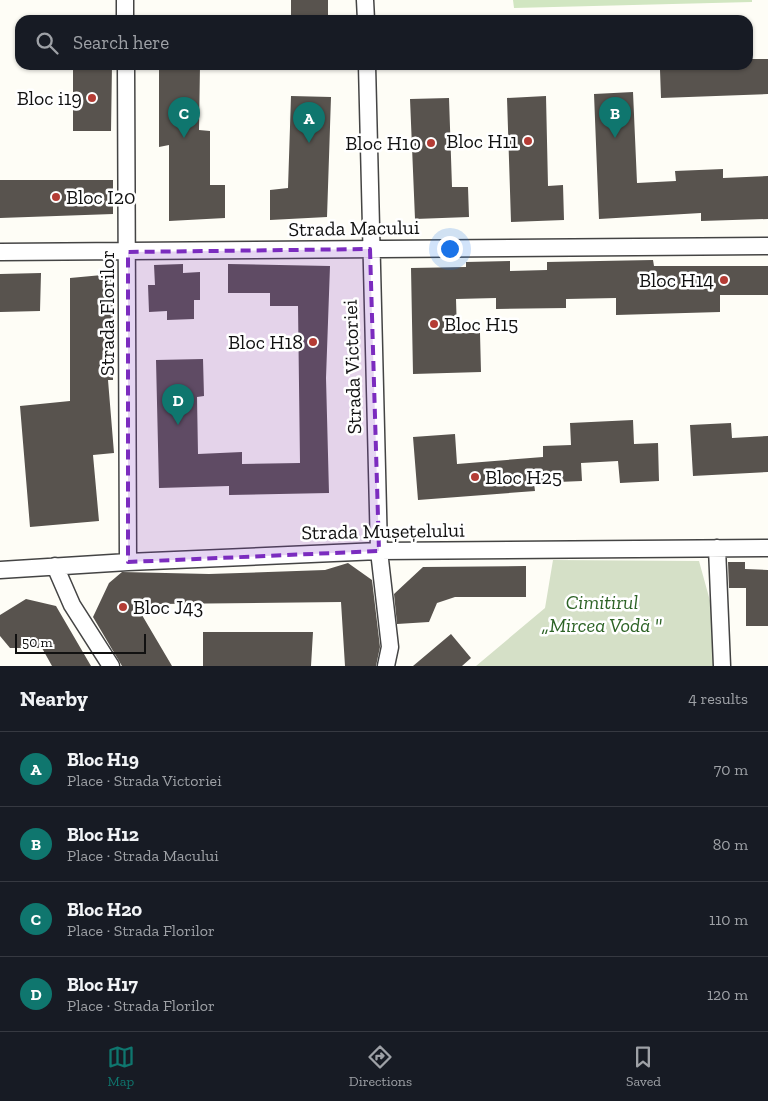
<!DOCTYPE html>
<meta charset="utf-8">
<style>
:root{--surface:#171b24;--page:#20242c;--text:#f1f3f6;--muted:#9ea1a6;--line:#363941;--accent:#0f766e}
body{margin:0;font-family:"Zilla Slab",serif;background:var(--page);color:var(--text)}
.scale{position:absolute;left:15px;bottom:12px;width:131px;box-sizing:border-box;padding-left:5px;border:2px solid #111;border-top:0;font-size:14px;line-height:18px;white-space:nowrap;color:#111;-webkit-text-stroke:4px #fff;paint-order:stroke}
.you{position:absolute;left:449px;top:248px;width:18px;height:18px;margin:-12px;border:4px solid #fff;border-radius:50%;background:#1a73e8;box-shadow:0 0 0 8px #1a73e833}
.badge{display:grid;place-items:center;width:32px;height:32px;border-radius:50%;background:var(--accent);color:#fff;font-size:16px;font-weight:700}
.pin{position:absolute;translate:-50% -41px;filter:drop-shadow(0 1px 2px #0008)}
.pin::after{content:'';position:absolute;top:26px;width:18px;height:15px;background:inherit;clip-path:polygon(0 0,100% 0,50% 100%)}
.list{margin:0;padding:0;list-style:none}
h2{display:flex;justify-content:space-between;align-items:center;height:65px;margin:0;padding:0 20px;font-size:21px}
h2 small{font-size:16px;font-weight:400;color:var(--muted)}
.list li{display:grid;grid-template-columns:32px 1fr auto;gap:15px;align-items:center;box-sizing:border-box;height:75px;padding:0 20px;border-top:1px solid var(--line)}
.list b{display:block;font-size:19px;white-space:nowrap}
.list p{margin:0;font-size:16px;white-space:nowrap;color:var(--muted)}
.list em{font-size:16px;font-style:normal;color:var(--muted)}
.icon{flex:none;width:28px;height:28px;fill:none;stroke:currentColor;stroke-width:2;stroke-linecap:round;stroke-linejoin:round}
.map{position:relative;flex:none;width:768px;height:666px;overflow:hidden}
.search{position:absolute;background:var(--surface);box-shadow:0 1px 4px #0004;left:15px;right:15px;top:15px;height:55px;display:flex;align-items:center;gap:12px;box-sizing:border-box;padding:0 18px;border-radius:15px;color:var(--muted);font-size:19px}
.sheet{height:365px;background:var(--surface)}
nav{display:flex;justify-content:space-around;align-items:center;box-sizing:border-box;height:70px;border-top:1px solid var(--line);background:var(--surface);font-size:14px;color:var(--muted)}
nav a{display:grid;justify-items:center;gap:2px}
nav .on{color:var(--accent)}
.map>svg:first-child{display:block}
.green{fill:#d1e6c1}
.cemetery{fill:#d5e0c7}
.building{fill:#58534e}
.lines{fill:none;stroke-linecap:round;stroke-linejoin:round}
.street-casing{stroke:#444;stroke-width:19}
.street{stroke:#fff;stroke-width:16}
.marked{fill:#7b2cbf;fill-opacity:0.2;stroke:#7b2cbf;stroke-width:4;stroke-dasharray:10 6;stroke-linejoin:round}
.poi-dot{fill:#b43c35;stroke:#fff;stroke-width:2}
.labels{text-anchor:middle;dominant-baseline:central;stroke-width:5;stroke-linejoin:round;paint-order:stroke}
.poi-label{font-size:20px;fill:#111;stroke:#fff;text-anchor:end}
.street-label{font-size:20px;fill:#111;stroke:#fff}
.park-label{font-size:20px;font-style:italic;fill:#2d6326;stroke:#fff}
</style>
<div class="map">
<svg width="768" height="666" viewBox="0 0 768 666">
<rect width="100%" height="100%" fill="#fefdf6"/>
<path class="green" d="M513,0h239v2l-238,6z"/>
<path class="cemetery" d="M553,560l146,1 29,105h-252l69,-58z"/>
<path class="building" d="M291,0h37v20h-37z
M748,59h20v35l-107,4 -1,-28 82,-3 6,-2z
M73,65h39l-1,66h-38z
M159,65h41l-1,65 11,1v54h15v33l-56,3v-76l-10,2z
M633,92l4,91 39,-2 -1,-10 48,-2v9l45,-2v43l-67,2v-8l-102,6 -5,-125z
M291,96l40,1 -4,120 -57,3v-30l18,-2z
M546,96l2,90 15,-1 1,35 -53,2 -4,-124z
M449,98l3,89h16l1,30 -54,2 -5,-120z
M0,180h113v34l-113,4z
M653,260l1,6h114v29h-48v17l-104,3v-17l-50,1v9l-70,1v-11l-40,1 1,34h23l1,39 -68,2 -2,-106 55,-1v-5l44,-1v10l37,-1v-8z
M183,264v9l17,-1v28h-6v19l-27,1v-9l-18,1 -1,-27h7l-1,-20z
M228,264l102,2 -4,112 3,115 -100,2v-9l-70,2 -3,-128 47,-1 1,37 -7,1 1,57 44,-2v12l58,-1 -2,-157h-28v-13h-42z
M41,273l-1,38 -40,1v-38z
M113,274v106h-5l6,73 -21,2 6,66 -69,6 -10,-121 50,-5v-123z
M633,420l1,24 24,-1 1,38 -39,2 -2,-22 -37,2 1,18 -48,2 1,8 -117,9 -5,-63 42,-3 2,30 86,-7v-11l28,-1 -1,-22z
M731,423l1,15 36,-2v36l-75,4 -3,-51z
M728,562h17v7l23,1v56h-22v-38h-17z
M348,563l24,17 8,67 -4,19h-31l-4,-64 -184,2 -18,6 33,56h-50l-29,-49 16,-34 13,-11 87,2 116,-4z
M526,566v31h-71l-18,6 -8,19 -32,2 -3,-30 29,-27z
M26,599l30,7 35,60h-39l-10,-18h-32l-10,-12v-21z
M203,632h110l-2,34h-108z
M451,634l20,24 -9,8h-49z"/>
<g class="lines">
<defs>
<path id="street" d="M125,0v20
M365,0l1,20
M126,65l2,497
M367,65l12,486 11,96 -4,19
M0,252l768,-6
M717,548l5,118
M55,566l17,39 39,61
M0,570l128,-8 251,-11 389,-3"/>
</defs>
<use href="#street" class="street-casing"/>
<use href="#street" class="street"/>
</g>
<path class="marked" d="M370,249l9,302 -251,11v-310z"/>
<g class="poi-dot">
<circle cx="92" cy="98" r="5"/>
<circle cx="528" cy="141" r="5"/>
<circle cx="431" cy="143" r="5"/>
<circle cx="56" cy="197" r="5"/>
<circle cx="724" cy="280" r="5"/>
<circle cx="434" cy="324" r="5"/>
<circle cx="313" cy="342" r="5"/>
<circle cx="475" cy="477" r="5"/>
<circle cx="123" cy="607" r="5"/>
</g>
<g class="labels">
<g class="poi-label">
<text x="82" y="98">Bloc i19</text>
<text x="518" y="141">Bloc H11</text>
<text x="421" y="143">Bloc H10</text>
<text x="66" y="197" text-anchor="start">Bloc I20</text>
<text x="714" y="280">Bloc H14</text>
<text x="444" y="324" text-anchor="start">Bloc H15</text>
<text x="303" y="342">Bloc H18</text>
<text x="485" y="477" text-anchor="start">Bloc H25</text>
<text x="133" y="607" text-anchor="start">Bloc J43</text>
</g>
<g class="street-label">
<text transform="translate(354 228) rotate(-1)">Strada Macului</text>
<text transform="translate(107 313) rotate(-90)">Strada Florilor</text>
<text transform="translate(352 367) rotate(-92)">Strada Victoriei</text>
<text transform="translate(383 531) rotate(-1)">Strada Mușețelului</text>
</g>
<g class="park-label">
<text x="602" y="602">Cimitirul<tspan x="602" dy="23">„Mircea Vodă "</tspan></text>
</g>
</g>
</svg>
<div class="scale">50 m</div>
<div class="you"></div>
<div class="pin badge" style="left:309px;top:143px">A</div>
<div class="pin badge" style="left:615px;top:138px">B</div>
<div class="pin badge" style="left:184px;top:138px">C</div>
<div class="pin badge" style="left:178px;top:425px">D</div>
<div class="search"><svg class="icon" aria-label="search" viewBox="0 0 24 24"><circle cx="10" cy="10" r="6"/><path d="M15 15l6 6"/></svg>Search here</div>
</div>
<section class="sheet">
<h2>Nearby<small>4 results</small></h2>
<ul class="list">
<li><span class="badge">A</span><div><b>Bloc H19</b><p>Place · Strada Victoriei</p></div><em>70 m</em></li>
<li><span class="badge">B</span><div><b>Bloc H12</b><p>Place · Strada Macului</p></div><em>80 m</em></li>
<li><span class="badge">C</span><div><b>Bloc H20</b><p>Place · Strada Florilor</p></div><em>110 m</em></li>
<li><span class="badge">D</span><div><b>Bloc H17</b><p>Place · Strada Florilor</p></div><em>120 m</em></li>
</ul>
</section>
<nav>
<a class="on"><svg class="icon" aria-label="map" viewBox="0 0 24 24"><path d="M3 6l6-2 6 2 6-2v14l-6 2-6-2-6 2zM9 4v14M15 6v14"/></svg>Map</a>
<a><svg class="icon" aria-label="directions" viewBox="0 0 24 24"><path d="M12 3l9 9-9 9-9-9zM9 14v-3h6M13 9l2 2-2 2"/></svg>Directions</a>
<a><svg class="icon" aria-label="saved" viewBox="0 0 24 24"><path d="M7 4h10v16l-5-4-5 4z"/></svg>Saved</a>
</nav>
